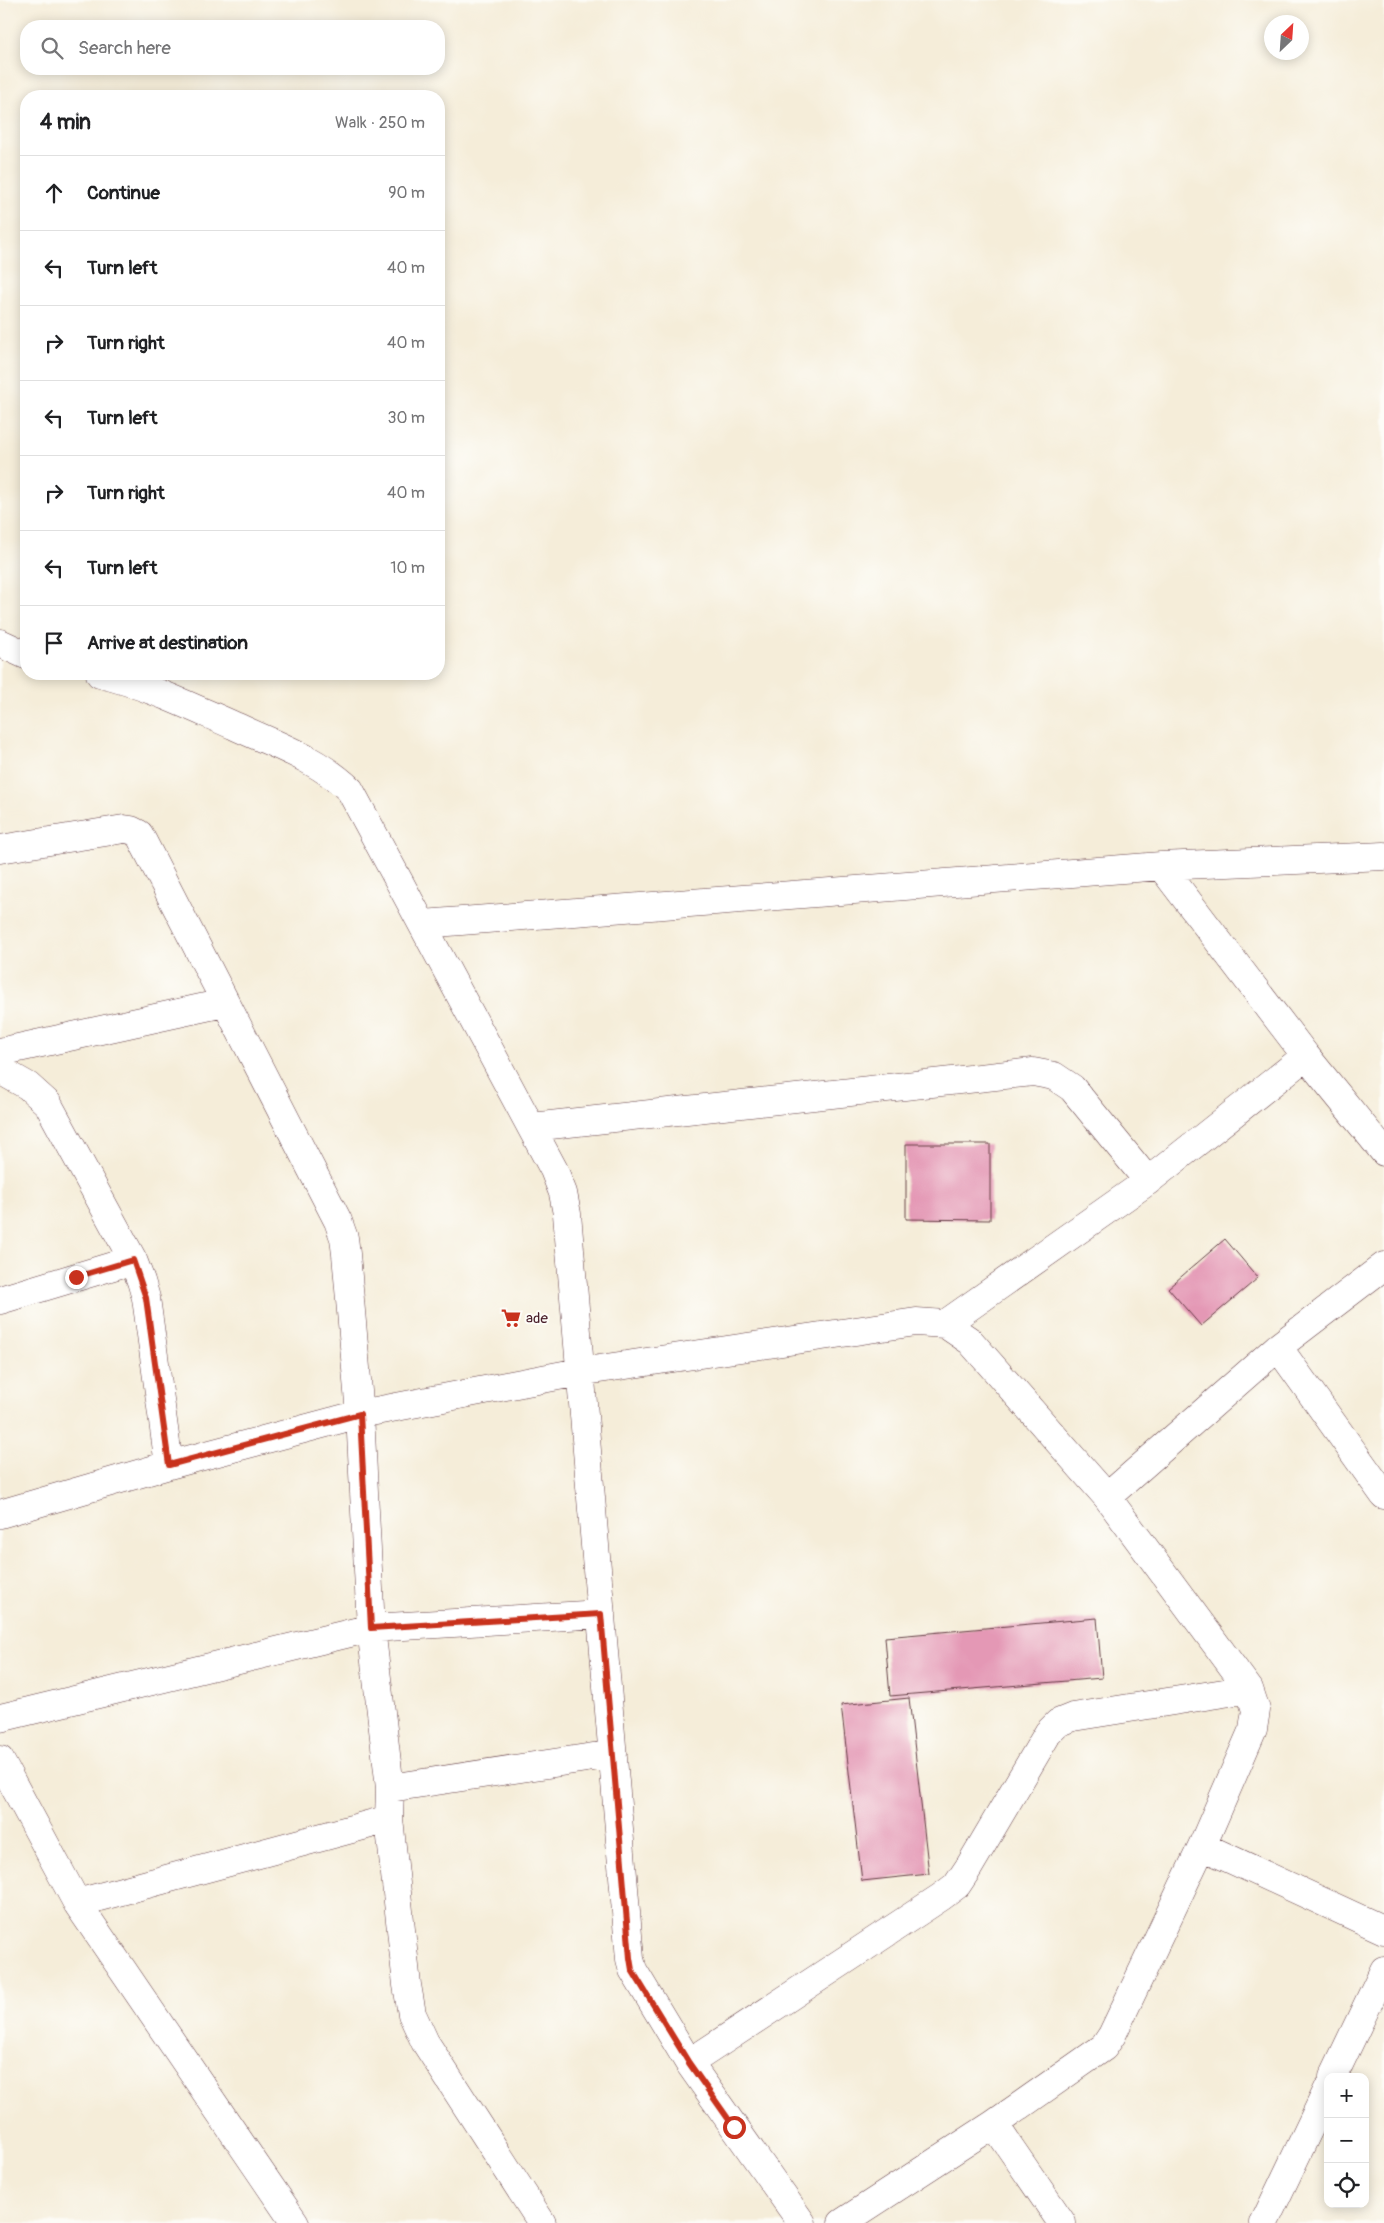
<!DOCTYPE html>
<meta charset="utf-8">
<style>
:root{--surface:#fff;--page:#f2f2f2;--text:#202124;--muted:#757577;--line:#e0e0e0}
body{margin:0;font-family:Pangolin,sans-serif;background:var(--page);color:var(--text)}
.controls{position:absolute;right:15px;bottom:15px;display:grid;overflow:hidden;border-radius:10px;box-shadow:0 2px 12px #0003}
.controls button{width:45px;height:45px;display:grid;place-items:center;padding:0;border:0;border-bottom:1px solid var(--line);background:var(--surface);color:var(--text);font:25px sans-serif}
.compass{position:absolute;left:1264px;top:15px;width:45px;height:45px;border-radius:50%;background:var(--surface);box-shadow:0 2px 12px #0003;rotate:25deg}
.stop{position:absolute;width:15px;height:15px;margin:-11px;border:4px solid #c8321e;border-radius:50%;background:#fff}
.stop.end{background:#c8321e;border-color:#fff;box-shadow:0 1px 5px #0008}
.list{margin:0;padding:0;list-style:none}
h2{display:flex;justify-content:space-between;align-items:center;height:65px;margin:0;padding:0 20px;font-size:21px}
h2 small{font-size:16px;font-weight:400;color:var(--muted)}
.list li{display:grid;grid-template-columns:32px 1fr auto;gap:15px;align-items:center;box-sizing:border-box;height:75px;padding:0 20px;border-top:1px solid var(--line)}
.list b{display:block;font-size:19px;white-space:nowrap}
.list em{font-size:16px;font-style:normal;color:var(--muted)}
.icon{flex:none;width:28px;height:28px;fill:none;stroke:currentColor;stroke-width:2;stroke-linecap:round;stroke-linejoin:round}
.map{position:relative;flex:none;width:1384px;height:2223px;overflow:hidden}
.search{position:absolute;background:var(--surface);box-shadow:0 2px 12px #0003;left:20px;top:20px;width:425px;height:55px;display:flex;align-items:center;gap:12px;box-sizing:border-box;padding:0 18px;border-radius:20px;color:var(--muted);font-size:19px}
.panel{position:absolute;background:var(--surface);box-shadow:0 2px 12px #0003;left:20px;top:90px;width:425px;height:590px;border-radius:20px}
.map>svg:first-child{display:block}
.building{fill:#e498b5}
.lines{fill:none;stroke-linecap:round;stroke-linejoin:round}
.street-casing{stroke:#643e45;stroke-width:29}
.street{stroke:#fff;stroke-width:28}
.route{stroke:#c8321e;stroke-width:6}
.labels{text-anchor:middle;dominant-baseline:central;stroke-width:4;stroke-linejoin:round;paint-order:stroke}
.poi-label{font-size:15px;fill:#4a1f2b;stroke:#fdfcf7;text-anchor:start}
</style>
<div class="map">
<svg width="1384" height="2223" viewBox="0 0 1384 2223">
<rect width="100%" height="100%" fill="#fdfcf7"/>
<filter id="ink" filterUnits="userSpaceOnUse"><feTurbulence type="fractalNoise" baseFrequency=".02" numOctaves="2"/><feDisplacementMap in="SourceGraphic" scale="10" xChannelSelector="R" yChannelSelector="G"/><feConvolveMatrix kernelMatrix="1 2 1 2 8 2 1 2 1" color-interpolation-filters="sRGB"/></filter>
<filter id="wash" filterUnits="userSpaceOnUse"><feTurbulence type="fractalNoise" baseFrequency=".0096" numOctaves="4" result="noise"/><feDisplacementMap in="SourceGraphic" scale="20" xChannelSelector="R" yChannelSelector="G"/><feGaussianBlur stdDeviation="1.12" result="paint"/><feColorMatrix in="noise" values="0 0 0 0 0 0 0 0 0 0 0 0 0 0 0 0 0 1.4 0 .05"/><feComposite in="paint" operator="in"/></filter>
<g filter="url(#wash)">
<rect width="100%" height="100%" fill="#f5edd9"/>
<g id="blocks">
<path class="building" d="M906,1144h84v76l-84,-1z
M1225,1239l33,39 -57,48 -33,-38z
M1097,1618l5,60 -212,18 -5,-59z
M909,1698l20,176 -67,7 -21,-176z"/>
</g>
</g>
<g filter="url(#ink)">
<use href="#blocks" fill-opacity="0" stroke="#643e45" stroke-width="1"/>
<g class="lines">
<defs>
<path id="street" d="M0,643l26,12
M100,674c47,11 91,33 135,52 41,19 83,33 115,64l204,380 9,23 4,21 63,745 3,11 56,93 113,160
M0,849l124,-20 7,1 8,4 199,387 6,17 2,16 14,160 11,214 19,160 -1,31 18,166 5,29 13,28 117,181
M1161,866l145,190 78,96
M423,924l738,-58 223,-10
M0,1052l224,-49
M0,1070l28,16 20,18 85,156 8,21 5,17 23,167
M532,1127l501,-55 21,4 18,12 76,93
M0,1300l133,-40
M945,1324l203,-143 158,-125
M1278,1347l106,148
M1107,1497l171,-150 106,-81
M0,1514l169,-49 191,-51 219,-42 337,-50 29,2 25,17 137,156 142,192 7,21 -3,19 -51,117 -90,189 -8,12 -110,77 -152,99
M0,1718l371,-90 230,-14
M0,1760l77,143 218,320
M390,1788l223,-34
M1202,1846l182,84
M77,1903l312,-84
M689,2063l252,-166 16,-12 12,-18 79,-134 10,-10 15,-6 176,-28
M1333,2077l51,-107
M994,2124l68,99
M1264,2223l64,-134"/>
</defs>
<use href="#street" class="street-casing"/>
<use href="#street" class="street"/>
</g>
</g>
<g class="lines" filter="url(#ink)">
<path class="route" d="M76,1277l57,-17 13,38 23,167 191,-51 11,214 230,-14 29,344 2,12 57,93 45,64"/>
</g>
<defs>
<symbol id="supermarket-bare" viewBox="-9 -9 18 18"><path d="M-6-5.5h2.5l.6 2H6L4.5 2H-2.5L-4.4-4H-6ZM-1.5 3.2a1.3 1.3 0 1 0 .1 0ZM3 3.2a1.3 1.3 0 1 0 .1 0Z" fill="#c8321e" stroke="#fdfcf7" stroke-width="2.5" paint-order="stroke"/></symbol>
</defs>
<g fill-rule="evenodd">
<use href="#supermarket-bare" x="497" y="1304" width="28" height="28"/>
</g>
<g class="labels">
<g class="poi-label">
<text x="526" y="1318">ade</text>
</g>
</g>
</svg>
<div class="controls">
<button>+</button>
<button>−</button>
<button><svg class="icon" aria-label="locate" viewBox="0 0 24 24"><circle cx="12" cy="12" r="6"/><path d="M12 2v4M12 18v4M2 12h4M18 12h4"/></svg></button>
</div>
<svg class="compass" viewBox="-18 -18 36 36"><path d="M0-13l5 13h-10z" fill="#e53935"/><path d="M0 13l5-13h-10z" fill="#757577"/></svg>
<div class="stop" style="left:734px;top:2127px"></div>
<div class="stop end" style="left:76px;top:1277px"></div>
<div class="search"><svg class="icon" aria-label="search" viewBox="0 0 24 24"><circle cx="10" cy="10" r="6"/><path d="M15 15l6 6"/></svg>Search here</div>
<section class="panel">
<h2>4 min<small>Walk · 250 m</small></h2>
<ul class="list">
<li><svg class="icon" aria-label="ahead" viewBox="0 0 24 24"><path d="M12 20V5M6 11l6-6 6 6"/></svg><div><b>Continue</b></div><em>90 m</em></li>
<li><svg class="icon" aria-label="left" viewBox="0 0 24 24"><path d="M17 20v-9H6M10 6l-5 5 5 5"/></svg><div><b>Turn left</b></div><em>40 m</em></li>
<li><svg class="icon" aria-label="right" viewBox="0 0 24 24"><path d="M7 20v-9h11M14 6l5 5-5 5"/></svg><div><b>Turn right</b></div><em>40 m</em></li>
<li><svg class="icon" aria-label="left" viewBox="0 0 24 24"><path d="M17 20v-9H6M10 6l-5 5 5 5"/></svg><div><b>Turn left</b></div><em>30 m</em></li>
<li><svg class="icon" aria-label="right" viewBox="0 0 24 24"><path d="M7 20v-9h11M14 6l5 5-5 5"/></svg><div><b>Turn right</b></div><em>40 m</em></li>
<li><svg class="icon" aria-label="left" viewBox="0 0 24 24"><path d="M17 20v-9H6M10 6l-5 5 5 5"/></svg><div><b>Turn left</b></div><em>10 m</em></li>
<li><svg class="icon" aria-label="arrive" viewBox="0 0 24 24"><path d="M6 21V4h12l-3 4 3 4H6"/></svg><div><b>Arrive at destination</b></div></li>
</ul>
</section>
</div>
